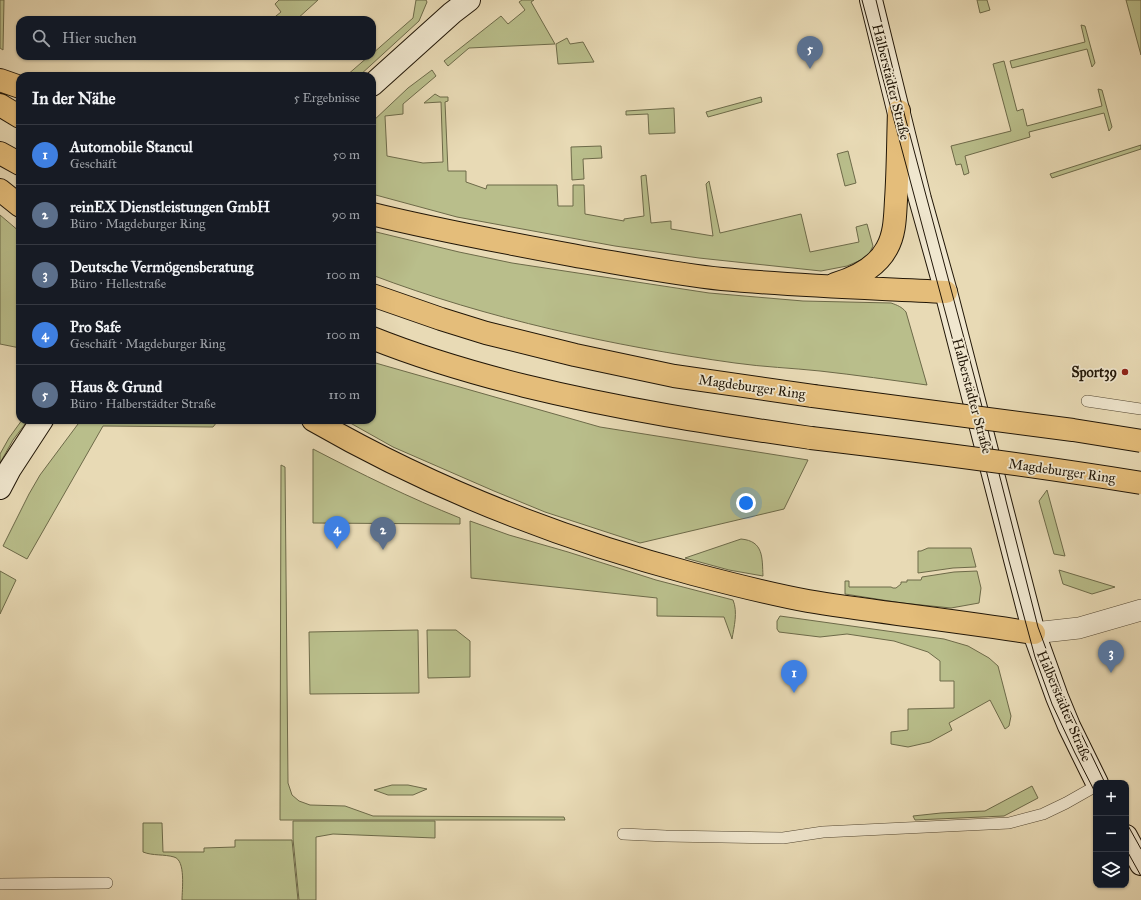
<!DOCTYPE html>
<html lang="de">
<meta charset="utf-8">
<style>
:root{--surface:#171b24;--page:#242831;--text:#f1f3f6;--muted:#9ea1a6;--line:#363941;--accent:#1a73e8}
body{margin:0;font-family:"IM FELL Great Primer",serif;background:var(--page);color:var(--text)}
.controls{position:absolute;right:12px;bottom:12px;display:grid;overflow:hidden;border-radius:8px;box-shadow:0 1px 3px #0004}
.controls button{width:36px;height:36px;display:grid;place-items:center;padding:0;border:0;border-bottom:1px solid var(--line);background:var(--surface);color:var(--text);font:20px sans-serif}
.you{position:absolute;left:746px;top:503px;width:14px;height:14px;margin:-10px;border:3px solid #fff;border-radius:50%;background:#1a73e8;box-shadow:0 0 0 6px #1a73e833}
.badge{display:grid;place-items:center;width:26px;height:26px;border-radius:50%;background:var(--accent);color:#fff;font-size:13px;font-weight:700}
.pin{position:absolute;translate:-50% -33px;filter:drop-shadow(0 1px 2px #0008)}
.pin::after{content:'';position:absolute;top:21px;width:14px;height:12px;background:inherit;clip-path:polygon(0 0,100% 0,50% 100%)}
.list{margin:0;padding:0;list-style:none}
h2{display:flex;justify-content:space-between;align-items:center;height:52px;margin:0;padding:0 16px;font-size:17px}
h2 small{font-size:13px;font-weight:400;color:var(--muted)}
.list li{display:grid;grid-template-columns:26px 1fr auto;gap:12px;align-items:center;box-sizing:border-box;height:60px;padding:0 16px;border-top:1px solid var(--line)}
.list b{display:block;font-size:15px;white-space:nowrap}
.list p{margin:0;font-size:13px;white-space:nowrap;color:var(--muted)}
.list em{font-size:13px;font-style:normal;color:var(--muted)}
.icon{flex:none;width:22px;height:22px;fill:none;stroke:currentColor;stroke-width:2;stroke-linecap:round;stroke-linejoin:round}
.map{position:relative;flex:none;width:1141px;height:900px;overflow:hidden}
.search{position:absolute;background:var(--surface);box-shadow:0 1px 3px #0004;left:16px;top:16px;width:360px;height:44px;display:flex;align-items:center;gap:10px;box-sizing:border-box;padding:0 14px;border-radius:12px;color:var(--muted);font-size:15px}
.panel{position:absolute;background:var(--surface);box-shadow:0 1px 3px #0004;left:16px;top:72px;width:360px;height:352px;border-radius:12px}
.map>svg:first-child{display:block}
.green{fill:#b9be8b;stroke:#6d6a49}
.lines{fill:none;stroke-linecap:round;stroke-linejoin:round}
.lane-casing{stroke:#534732;stroke-width:12}
.street-casing{stroke:#534732;stroke-width:22}
.secondary-casing{stroke:#211607;stroke-width:24}
.highway-casing{stroke:#211607;stroke-width:24}
.lane{stroke:#f0e7cf;stroke-width:11}
.street{stroke:#f0e7cf;stroke-width:21}
.secondary{stroke:#f0e7cf;stroke-width:22}
.highway{stroke:#e4bd7a;stroke-width:22}
.tram{stroke:#211607;stroke-width:1}
.highway-bridge-casing{stroke:#211607;stroke-width:24;stroke-linecap:butt}
.highway-bridge{stroke:#e4bd7a;stroke-width:22}
.poi-dot{fill:#8f2418;stroke:#f0e7cf;stroke-width:1.5}
.labels{text-anchor:middle;dominant-baseline:central;stroke-width:3.5;stroke-linejoin:round;paint-order:stroke}
.street-label{font-size:14px;fill:#211607;stroke:#f0e7cf}
.poi-label{font-size:14px;font-weight:bold;fill:#211607;stroke:#f0e7cf;text-anchor:end}
</style>
<div class="map">
<svg width="1141" height="900" viewBox="0 0 1141 900">
<rect width="100%" height="100%" fill="#e8dab5"/>
<filter id="stains"><feTurbulence type="fractalNoise" baseFrequency=".005" numOctaves="4"/><feColorMatrix values="0 0 0 0 .2 0 0 0 0 .09 0 0 0 0 .02 0 0 0 .5 -.17"/></filter>
<radialGradient id="worn" r=".72"><stop offset=".6" stop-color="#630" stop-opacity="0"/><stop offset="1" stop-color="#630" stop-opacity=".3"/></radialGradient>
<path class="green" d="M0,0h4l-1,50 -3,-2z
M279,0h39l-22,20h-25l10,-8 -6,-8z
M416,0h10l1,2 -8,19 -60,55h-13l23,-20h3v-2l41,-36z
M522,0h12l-3,2 24,42 -86,4 -21,18 -4,-5 57,-45 7,8 17,-14 -6,-8z
M977,0h10l3,10 -10,3z
M1126,0h15v55z
M1081,25l4,1 10,37 -3,4 -5,-18 -75,19 -2,-7 75,-19z
M567,38l3,6 13,-2 11,20 -36,2 -2,-20z
M1004,61l13,50 6,-2 4,17 75,-20 -4,-17 4,1 10,37 -3,4 -5,-18 -75,19 1,5 -65,19 4,17 -5,2 -3,-11 -5,1 -5,-19 60,-15 -18,-67z
M432,70l4,6 -33,28v10l-18,2 2,40 36,7 20,-1 -2,-60 -17,1 11,-9 5,3h8v4l-3,1 3,69h18v11l20,7 1,-4h70l1,21h15v-21h11l1,29 39,7v-2l20,-3 -3,-40 5,-1 5,48 20,-2v8l42,7 -7,-52 3,-3 11,52 81,-19 9,38 49,-10 -3,-15 11,-3 6,22 -4,8 -8,6 -14,6 -26,5 -122,-13 -84,-12 -158,-29 -85,-23v-72l36,-34z
M761,97l1,5 -54,15 -2,-5z
M674,108l1,25 -26,1 -1,-20 -22,1v-4z
M1141,145v4l-89,29 -2,-4z
M601,146l1,12 -19,1 1,20 -12,1 -1,-33z
M848,151l8,32 -11,3 -8,-32z
M0,215l20,17v116l-20,-4z
M372,231l87,21 53,11 197,30 94,8 88,2c6,2 11,4 15,9l21,73c-36,-5 -71,-10 -107,-14 -28,-3 -57,-4 -85,-8 -122,-17 -247,-44 -363,-88z
M372,362l228,65 208,33 -24,49 -144,34 -95,-31 -51,-21 -101,-44 -48,-27h27z
M22,420h6l-15,20 -13,23v-9l9,-16z
M81,420h132l4,2 -4,5 -110,-1 -76,133 -24,-13 26,-52 11,-19z
M313,449c48,25 97,49 147,69v6l-147,-1z
M281,465l4,2 3,316 4,12 7,6 11,4 35,1 28,10 191,1 1,3h-285z
M1047,490l18,66 -11,-2 -15,-53z
M470,521l39,14 59,17 88,28 77,20c5,12 1,27 -1,39l-8,-22 -67,-1v-18l-186,-20z
M741,539c23,2 21,19 22,37l-34,-6 -44,-12z
M928,548h43l5,19 -23,1 -35,5v-22h3z
M1059,570l56,17 -23,7 -29,-10z
M0,571l16,9 -16,34z
M977,571l4,17 -2,15 -28,5 -49,-5 -57,-9v-13h4v6h42l2,1h3l5,-4v-2h6v-2h14l1,-3 32,-5z
M780,616l164,23 24,7 21,12 9,8 13,50 -2,10 -4,3 -15,-29 -41,23 3,7 -22,12 -22,5 -17,-3v-12l17,-2v-21l46,-1v-27h-14v-20l-12,-9 -34,-11 -47,-7 -27,3 -41,-5 -2,-3v-8z
M418,630l1,63 -109,1 -1,-62z
M427,630h29l14,11v36l-42,1z
M392,785h16l19,4 -14,6h-25l-14,-5z
M1032,786l6,12 -34,18 -89,4 -2,-4 28,-3 44,-2z
M293,821h142v17l-102,-4 -17,3v63h-17l-6,-61z
M143,823h19l1,29h41v-4l31,-1v-7h57l6,60h-116c0,-10 4,-40 -8,-43 -10,-3 -21,-1 -31,-5z"/>
<g class="lines">
<defs>
<path id="lane" d="M1087,401l54,8
M623,834l43,2 117,2 40,-6 186,-9 34,-9 23,-11 30,-17
M0,884l107,-1"/>
<path id="street" d="M1034,633l45,-5 62,-18"/>
<path id="secondary" d="M871,0l49,199 26,93 88,341 23,64 12,29 28,57
M372,85l80,-72 17,-13
M0,488l10,-19 32,-49
M1126,836l15,28"/>
<path id="highway" d="M0,80l20,7
M0,105l20,12
M0,153l20,11
M0,190l20,16
M372,214c69,17 140,30 210,43 47,8 93,17 140,22 75,7 149,9 224,13
M835,284c20,-6 42,-17 52,-36 8,-14 8,-31 9,-48 2,-29 2,-59 3,-89
M372,295l69,24 45,14 89,22 99,21 139,20
M372,338c50,20 101,35 153,48 94,23 190,38 286,52
M313,420c118,68 249,119 380,154 38,10 76,20 115,27 30,5 60,9 90,13 46,6 91,12 136,19"/>
</defs>
<use href="#lane" class="lane-casing"/>
<use href="#street" class="street-casing"/>
<use href="#secondary" class="secondary-casing"/>
<use href="#highway" class="highway-casing"/>
<use href="#lane" class="lane"/>
<use href="#street" class="street"/>
<use href="#secondary" class="secondary"/>
<use href="#highway" class="highway"/>
<path class="tram" d="M862,0l103,386 44,175 26,96 17,47 23,49 21,41
M876,0l23,94 77,289 62,244 26,71 41,85
M1126,822l15,27
M1126,849l15,27"/>
<defs>
<path id="highway-bridge" d="M813,396l260,34 68,11
M811,438c110,13 220,27 330,45"/>
</defs>
<use href="#highway-bridge" class="highway-bridge-casing"/>
<use href="#highway-bridge" class="highway-bridge"/>
</g>
<circle class="poi-dot" cx="1125" cy="372" r="4"/>
<g class="labels">
<g class="street-label">
<text transform="translate(891 82) rotate(76)">Halberstädter Straße</text>
<text transform="translate(752 387) rotate(8)">Magdeburger Ring</text>
<text transform="translate(972 396) rotate(75)">Halberstädter Straße</text>
<text transform="translate(1062 471) rotate(8)">Magdeburger Ring</text>
<text transform="translate(1064 706) rotate(67)">Halberstädter Straße</text>
</g>
<g class="poi-label">
<text x="1117" y="372">Sport39</text>
</g>
</g>
<rect width="100%" height="100%" filter="url(#stains)"/>
<rect width="100%" height="100%" fill="url(#worn)"/>
</svg>
<div class="controls">
<button>+</button>
<button>−</button>
<button><svg class="icon" aria-label="layers" viewBox="0 0 24 24"><path d="M12 4l9 5-9 5-9-5zM3 14l9 5 9-5"/></svg></button>
</div>
<div class="you"></div>
<div class="pin badge" style="left:794px;top:693px;background:#3f7fe0">1</div>
<div class="pin badge" style="left:383px;top:550px;background:#5c6f8a">2</div>
<div class="pin badge" style="left:1111px;top:673px;background:#5c6f8a">3</div>
<div class="pin badge" style="left:337px;top:549px;background:#3f7fe0">4</div>
<div class="pin badge" style="left:810px;top:69px;background:#5c6f8a">5</div>
<div class="search"><svg class="icon" aria-label="search" viewBox="0 0 24 24"><circle cx="10" cy="10" r="6"/><path d="M15 15l6 6"/></svg>Hier suchen</div>
<section class="panel">
<h2>In der Nähe<small>5 Ergebnisse</small></h2>
<ul class="list">
<li><span class="badge" style="background:#3f7fe0">1</span><div><b>Automobile Stancul</b><p>Geschäft</p></div><em>50 m</em></li>
<li><span class="badge" style="background:#5c6f8a">2</span><div><b>reinEX Dienstleistungen GmbH</b><p>Büro · Magdeburger Ring</p></div><em>90 m</em></li>
<li><span class="badge" style="background:#5c6f8a">3</span><div><b>Deutsche Vermögensberatung</b><p>Büro · Hellestraße</p></div><em>100 m</em></li>
<li><span class="badge" style="background:#3f7fe0">4</span><div><b>Pro Safe</b><p>Geschäft · Magdeburger Ring</p></div><em>100 m</em></li>
<li><span class="badge" style="background:#5c6f8a">5</span><div><b>Haus &amp; Grund</b><p>Büro · Halberstädter Straße</p></div><em>110 m</em></li>
</ul>
</section>
</div>
